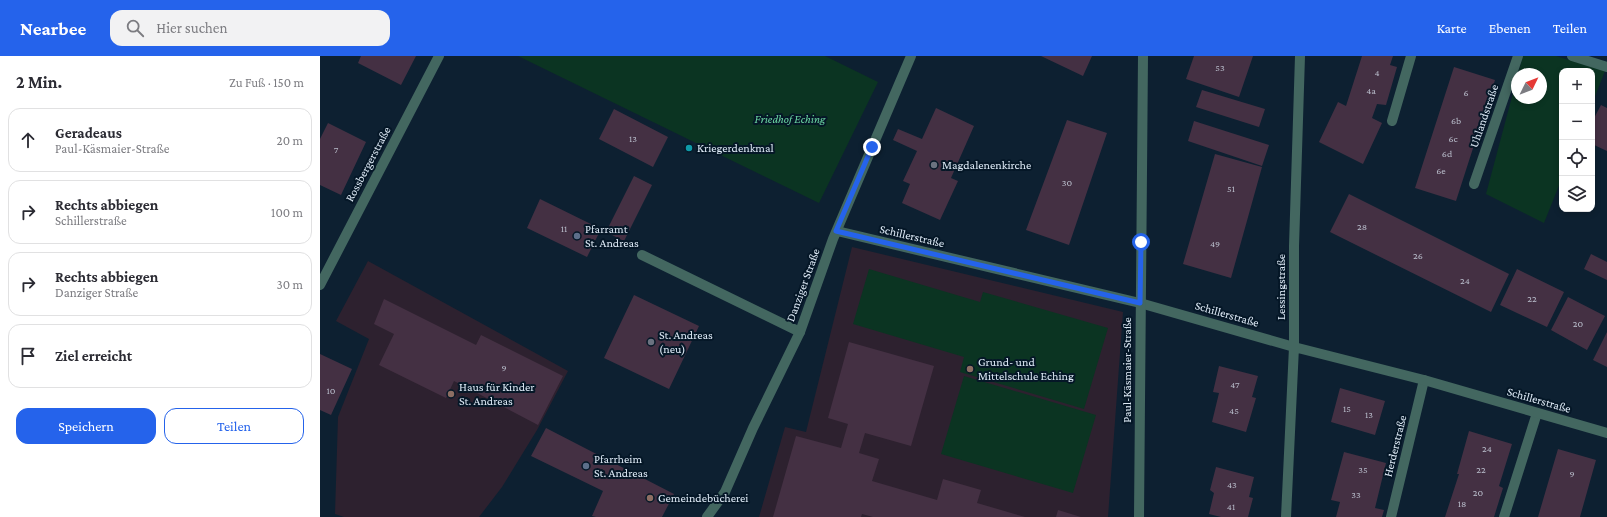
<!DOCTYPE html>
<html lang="de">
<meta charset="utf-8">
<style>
:root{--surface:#fff;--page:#f2f2f3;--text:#2b2b33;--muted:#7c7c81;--line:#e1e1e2;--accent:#2563eb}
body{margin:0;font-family:"Crimson Pro",serif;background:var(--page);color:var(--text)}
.controls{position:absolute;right:12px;top:12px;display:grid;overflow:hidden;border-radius:8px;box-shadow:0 2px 6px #0003}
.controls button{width:36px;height:36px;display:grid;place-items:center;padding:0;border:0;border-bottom:1px solid var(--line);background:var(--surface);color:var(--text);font:20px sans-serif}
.compass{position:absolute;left:1191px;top:12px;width:36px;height:36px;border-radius:50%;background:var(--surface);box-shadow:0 2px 6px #0003;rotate:47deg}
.stop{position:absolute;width:12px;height:12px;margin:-9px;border:3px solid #2563eb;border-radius:50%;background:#fff}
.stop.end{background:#2563eb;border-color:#fff;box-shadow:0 1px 4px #0008}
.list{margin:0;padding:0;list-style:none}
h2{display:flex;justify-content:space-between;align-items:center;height:52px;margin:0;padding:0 16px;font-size:17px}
h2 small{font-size:13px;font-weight:400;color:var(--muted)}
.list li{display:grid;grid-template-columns:26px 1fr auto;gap:12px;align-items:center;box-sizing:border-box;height:64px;margin:0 8px 8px;padding:0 8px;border:1px solid var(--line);border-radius:12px}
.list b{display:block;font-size:15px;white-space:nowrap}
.list p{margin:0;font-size:13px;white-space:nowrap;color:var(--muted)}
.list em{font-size:13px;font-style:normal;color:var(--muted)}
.actions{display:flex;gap:8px;padding:12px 16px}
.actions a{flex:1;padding:9px 0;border:1px solid var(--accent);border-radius:12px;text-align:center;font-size:14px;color:var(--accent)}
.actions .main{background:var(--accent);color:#fff}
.icon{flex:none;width:22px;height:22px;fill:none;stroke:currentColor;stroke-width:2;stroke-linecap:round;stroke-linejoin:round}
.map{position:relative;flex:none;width:1287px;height:461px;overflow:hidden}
header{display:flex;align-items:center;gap:24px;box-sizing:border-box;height:56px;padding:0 20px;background:var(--accent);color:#fff}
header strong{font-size:19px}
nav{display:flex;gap:22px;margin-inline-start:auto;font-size:14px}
.search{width:280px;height:36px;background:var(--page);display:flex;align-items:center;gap:10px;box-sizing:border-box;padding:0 14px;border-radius:12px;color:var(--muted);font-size:15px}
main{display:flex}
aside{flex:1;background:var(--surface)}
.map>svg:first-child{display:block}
.education{fill:#2d212f}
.green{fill:#0b3422}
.building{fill:#443043}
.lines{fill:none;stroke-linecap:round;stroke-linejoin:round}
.service{stroke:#436760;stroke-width:10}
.minor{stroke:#436760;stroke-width:10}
.tertiary{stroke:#436760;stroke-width:10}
.route{stroke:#2563eb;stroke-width:5}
.culture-dot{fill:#0f9aa8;stroke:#051727;stroke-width:1.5}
.worship-dot{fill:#6b7280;stroke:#051727;stroke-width:1.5}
.service-dot{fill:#5c6f8a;stroke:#051727;stroke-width:1.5}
.education-dot{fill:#8d6e63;stroke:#051727;stroke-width:1.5}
.labels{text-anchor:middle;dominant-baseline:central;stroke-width:4;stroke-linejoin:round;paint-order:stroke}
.number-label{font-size:10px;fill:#b8bcca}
.street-label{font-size:12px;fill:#dfebf7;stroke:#051727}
.park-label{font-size:12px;font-style:italic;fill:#6dd9a5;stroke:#051727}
.poi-label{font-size:12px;fill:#dfebf7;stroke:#051727;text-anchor:start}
</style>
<header>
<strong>Nearbee</strong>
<div class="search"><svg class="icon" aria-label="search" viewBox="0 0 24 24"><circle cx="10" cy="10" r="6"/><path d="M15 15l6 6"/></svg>Hier suchen</div>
<nav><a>Karte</a><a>Ebenen</a><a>Teilen</a></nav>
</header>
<main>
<aside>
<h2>2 Min.<small>Zu Fuß · 150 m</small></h2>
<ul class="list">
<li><svg class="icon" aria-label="ahead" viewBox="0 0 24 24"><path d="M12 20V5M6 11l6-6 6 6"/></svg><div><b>Geradeaus</b><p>Paul-Käsmaier-Straße</p></div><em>20 m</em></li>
<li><svg class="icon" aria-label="right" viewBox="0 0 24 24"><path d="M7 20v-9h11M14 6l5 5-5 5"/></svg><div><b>Rechts abbiegen</b><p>Schillerstraße</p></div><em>100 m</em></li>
<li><svg class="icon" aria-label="right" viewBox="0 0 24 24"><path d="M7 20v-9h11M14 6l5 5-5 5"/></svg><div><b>Rechts abbiegen</b><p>Danziger Straße</p></div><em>30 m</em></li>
<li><svg class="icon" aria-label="arrive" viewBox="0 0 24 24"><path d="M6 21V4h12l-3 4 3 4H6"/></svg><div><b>Ziel erreicht</b></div></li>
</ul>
<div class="actions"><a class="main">Speichern</a><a>Teilen</a></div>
</aside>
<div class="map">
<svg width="1287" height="461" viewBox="0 0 1287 461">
<rect width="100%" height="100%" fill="#0d2031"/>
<path class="education" d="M532,191l271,65 -15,205h-349l26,-90 21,5z
M48,205l200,110 -31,59 -35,57 -23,30h-135l-9,-3 3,-97 31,-78 -33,-18z"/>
<path class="green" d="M198,0h307l53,26 -59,121z
M1203,0h33l49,15 -13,33v-33h-30v107l-18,45 -58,-29 31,-116v20h24v-24h-23z
M549,213l111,33 3,-10 125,36 -24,81 -124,-37 4,-15 -111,-33z
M644,320l132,39 -23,78 -132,-39z"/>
<path class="building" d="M41,0h55l-15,29 -43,-22z
M721,0h51l-9,20z
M874,0h59l-14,41 -53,-18z
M1042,0h31l-3,9 7,2 -11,38 -9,-1 -5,14 10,5 -19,41 -44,-22 19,-40 8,4z
M1134,11l41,13 -39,121 -41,-13z
M882,34l63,19 -6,18 -63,-20z
M1281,49l6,3v43l-15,-7v-22z
M616,52l38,18 -23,52 7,3 -18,39 -38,-17 8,-19 -7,-3 14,-30 -24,-11 5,-11 24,10z
M294,53l54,28 -15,30 -54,-28z
M747,64l40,13 -38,112 -43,-15z
M874,65l75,24 -7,21 -74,-25z
M8,67l38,19 -25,53 -21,-10v-46z
M895,98l47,13 -31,111 -48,-14z
M314,120l18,9 -28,56 -18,-9z
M1029,138l160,80 -18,38 -161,-80z
M220,143l61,30 -14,28 -60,-29z
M1271,198l16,8v18l-23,-11z
M1197,213l47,23 -17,35 -47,-22z
M314,239l65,31 -30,63 -65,-31z
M1248,241l37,19 -18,34 -36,-20z
M64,243l92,46 5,-10 82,41 -25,49 -84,-44 -8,17 -67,-33 15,-31 -20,-10z
M1287,276v35l-14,-7z
M529,286l85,24 -23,80 -46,-13 -6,20 20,6 -7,22 65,19 6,-21 38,11 -4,13 48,14h-152l-11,-3 -1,3h-88l23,-81 45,12 7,-24 -20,-6z
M0,298l32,15 -21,46 -11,-5z
M899,310l39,10 -6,21 4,1 -10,34 -34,-10 7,-29 -6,-1z
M1020,332l45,13 -10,34 -44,-13z
M226,372l128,66 -12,23h-66l-4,-1 11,-25 -72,-35z
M1149,375l43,13 -13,42 4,2 -9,29h-49l14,-43h-2z
M1238,393l38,11 -16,57h-42z
M1024,396l42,11 -11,45 9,2 -2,7h-46l4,-15 -9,-2z
M896,411l38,10 -5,20 4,1 -5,19h-27l-12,-3 5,-21 -4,-3z
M738,454l23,7h-25z"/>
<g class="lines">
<path class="service" d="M1072,65l19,-65
M1154,128l44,-128
M322,199l158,77
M1071,461l33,-137
M1184,461l33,-104"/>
<path class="minor" d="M1252,0l35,11
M517,175l303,72 154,44 130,33 183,53
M0,229l119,-229
M387,461l18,-25 28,-64 47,-96 33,-93 78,-183
M966,461l8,-170v-101l6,-190"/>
<path class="tertiary" d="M819,461l4,-461"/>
</g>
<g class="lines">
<path class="route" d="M552,91l-36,84 304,72 1,-61"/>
</g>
<circle class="culture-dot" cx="369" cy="92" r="4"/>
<g class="worship-dot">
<circle cx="614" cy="109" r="4"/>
<circle cx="331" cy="286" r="4"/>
</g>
<g class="service-dot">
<circle cx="257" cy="180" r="4"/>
<circle cx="266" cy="410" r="4"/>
</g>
<g class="education-dot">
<circle cx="650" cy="313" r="4"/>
<circle cx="131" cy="338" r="4"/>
<circle cx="330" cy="442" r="4"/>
</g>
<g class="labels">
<g class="number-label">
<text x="900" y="11">53</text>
<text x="1057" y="16">4</text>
<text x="1051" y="34">4a</text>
<text x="1146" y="36">6</text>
<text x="1136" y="64">6b</text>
<text x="313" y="82">13</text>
<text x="1133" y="82">6c</text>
<text x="16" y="93">7</text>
<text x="1127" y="97">6d</text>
<text x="1121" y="114">6e</text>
<text x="747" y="126">30</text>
<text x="911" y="132">51</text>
<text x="1042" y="170">28</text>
<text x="244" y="172">11</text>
<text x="895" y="187">49</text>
<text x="1098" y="199">26</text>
<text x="1145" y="224">24</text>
<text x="1212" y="242">22</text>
<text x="1258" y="267">20</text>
<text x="184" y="311">9</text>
<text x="915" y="328">47</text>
<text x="11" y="334">10</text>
<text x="1027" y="352">15</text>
<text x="914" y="354">45</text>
<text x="1049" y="358">13</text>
<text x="1167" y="392">24</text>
<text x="1043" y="413">35</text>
<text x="1161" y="413">22</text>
<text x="1252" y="417">9</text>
<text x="912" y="428">43</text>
<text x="1158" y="436">20</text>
<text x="1036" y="438">33</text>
<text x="1142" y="447">18</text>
<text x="911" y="450">41</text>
</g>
<g class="street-label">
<text transform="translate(1164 60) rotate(-71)">Uhlandstraße</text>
<text transform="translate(48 108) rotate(-62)">Rossbergerstraße</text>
<text transform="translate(592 180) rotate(13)">Schillerstraße</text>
<text transform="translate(483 229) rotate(-70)">Danziger Straße</text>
<text transform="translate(961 231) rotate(-90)">Lessingstraße</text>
<text transform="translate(907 258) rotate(16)">Schillerstraße</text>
<text transform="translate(807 314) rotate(-90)">Paul-Käsmaier-Straße</text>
<text transform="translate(1219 344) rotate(16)">Schillerstraße</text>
<text transform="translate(1075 390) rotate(-76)">Herderstraße</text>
</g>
<g class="park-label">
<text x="470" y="63">Friedhof Eching</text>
</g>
<g class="poi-label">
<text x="377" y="92">Kriegerdenkmal</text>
<text x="622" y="109">Magdalenenkirche</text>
<text x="265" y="173">Pfarramt<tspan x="265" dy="14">St. Andreas</tspan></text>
<text x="339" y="279">St. Andreas<tspan x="339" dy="14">(neu)</tspan></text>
<text x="658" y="306">Grund- und<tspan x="658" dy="14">Mittelschule Eching</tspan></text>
<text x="139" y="331">Haus für Kinder<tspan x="139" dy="14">St. Andreas</tspan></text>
<text x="274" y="403">Pfarrheim<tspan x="274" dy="14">St. Andreas</tspan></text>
<text x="338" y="442">Gemeindebücherei</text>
</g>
</g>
</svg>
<div class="controls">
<button>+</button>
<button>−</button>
<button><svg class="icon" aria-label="locate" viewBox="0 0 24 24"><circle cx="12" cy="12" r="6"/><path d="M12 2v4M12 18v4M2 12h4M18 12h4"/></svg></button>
<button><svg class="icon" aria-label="layers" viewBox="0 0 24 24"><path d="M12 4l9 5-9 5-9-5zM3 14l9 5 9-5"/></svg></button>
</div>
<svg class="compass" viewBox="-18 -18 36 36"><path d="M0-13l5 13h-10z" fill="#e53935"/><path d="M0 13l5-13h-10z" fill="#7c7c81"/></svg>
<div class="stop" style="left:821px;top:186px"></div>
<div class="stop end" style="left:552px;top:91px"></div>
</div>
</main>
